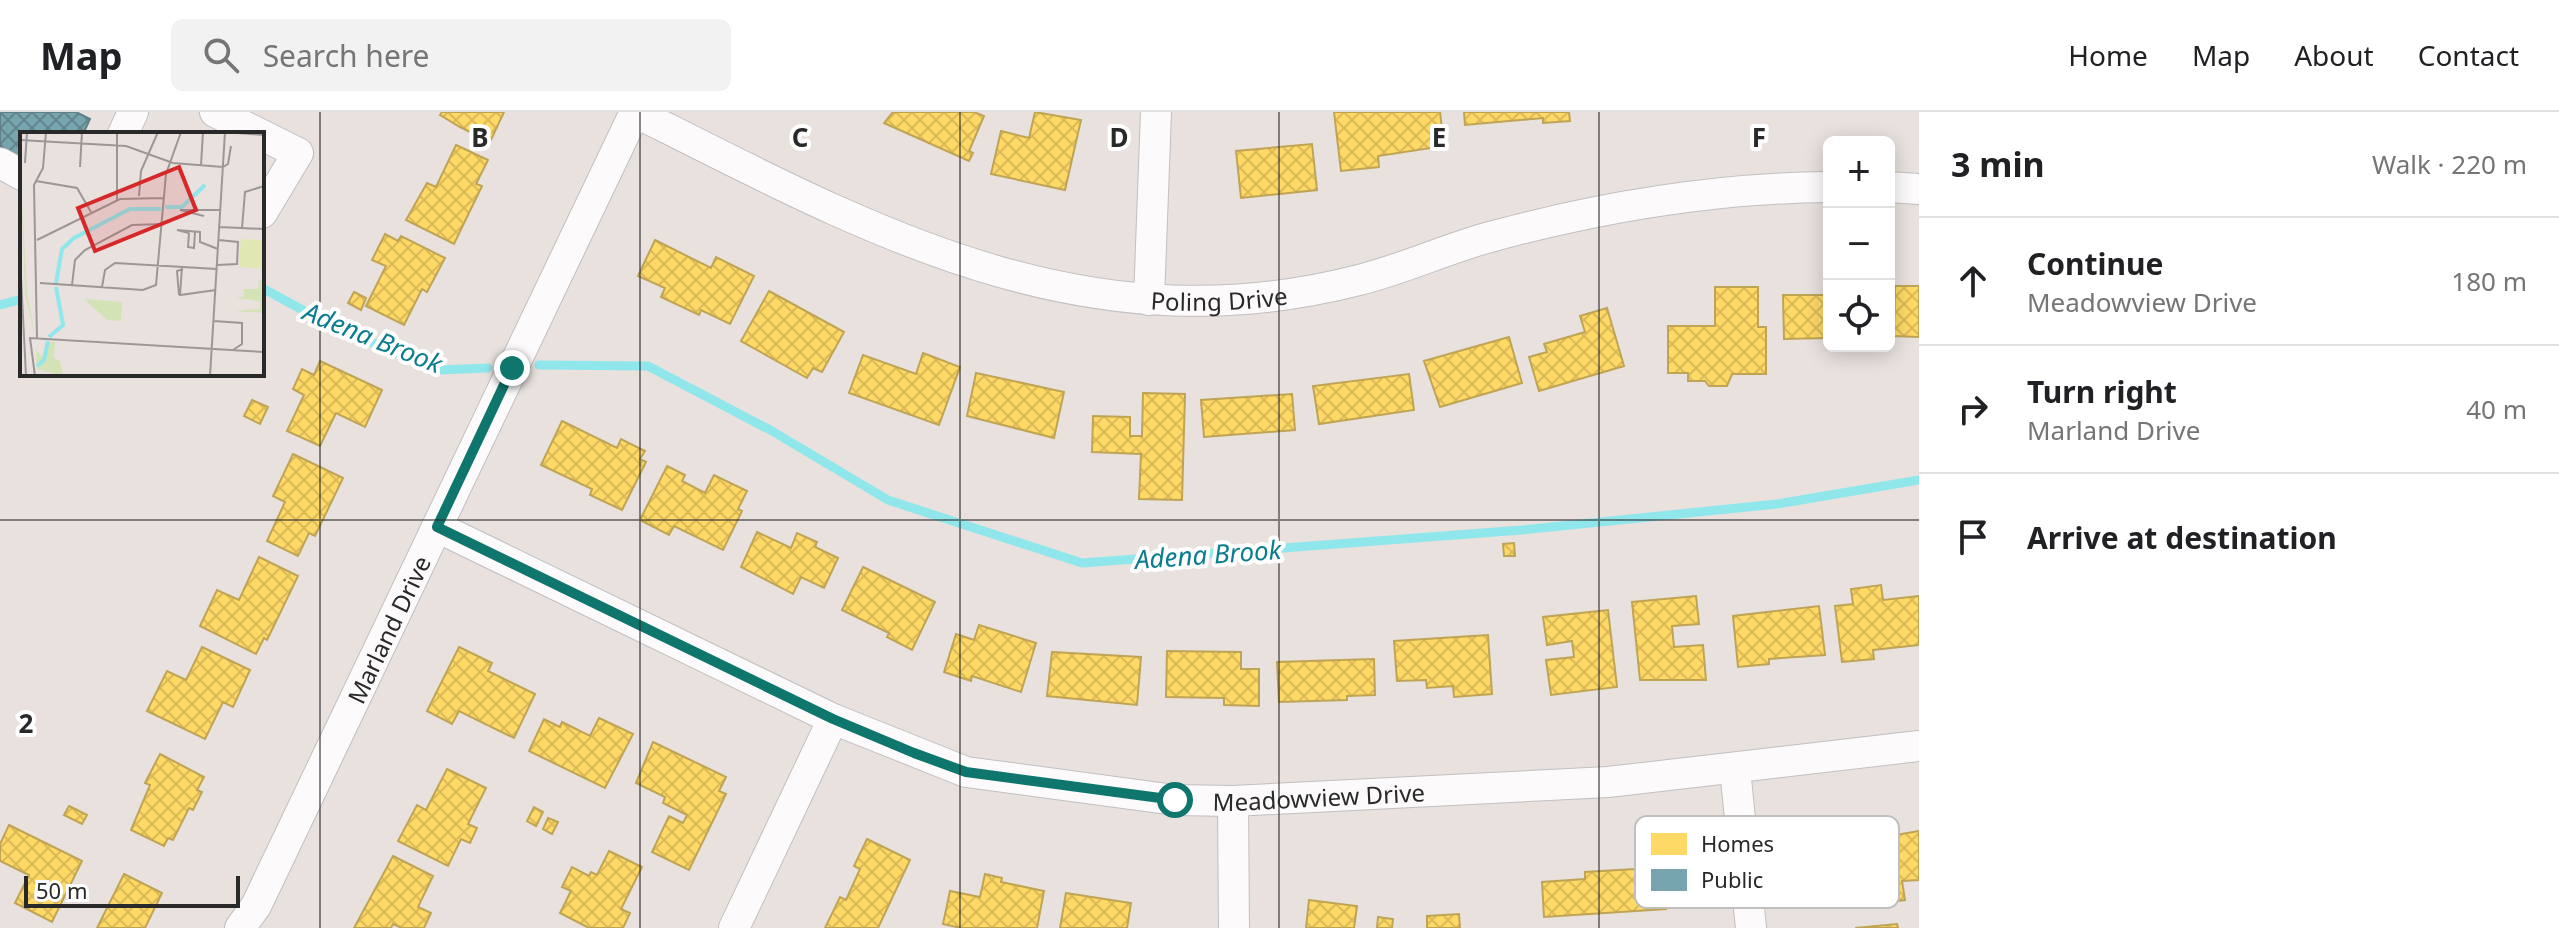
<!DOCTYPE html>
<meta charset="utf-8">
<style>
:root{--surface:#fff;--page:#f2f2f2;--text:#202124;--muted:#757577;--line:#e0e0e0}
body{margin:0;font-family:"Noto Sans",sans-serif;background:var(--page);color:var(--text)}
.controls{position:absolute;right:24px;top:24px;display:grid;overflow:hidden;border-radius:12px;box-shadow:0 4px 20px #0003}
.controls button{width:72px;height:72px;display:grid;place-items:center;padding:0;border:0;border-bottom:2px solid var(--line);background:var(--surface);color:var(--text);font:40px sans-serif}
.scale{position:absolute;left:24px;bottom:20px;width:216px;box-sizing:border-box;padding-left:8px;border:4px solid #292929;border-top:0;font-size:22px;line-height:28px;white-space:nowrap;color:#292929;-webkit-text-stroke:6px #fff;paint-order:stroke}
.stop{position:absolute;width:24px;height:24px;margin:-18px;border:6px solid #0f766e;border-radius:50%;background:#fff}
.stop.end{background:#0f766e;border-color:#fff;box-shadow:0 2px 8px #0008}
.list{margin:0;padding:0;list-style:none}
h2{display:flex;justify-content:space-between;align-items:center;height:104px;margin:0;padding:0 32px;font-size:34px}
h2 small{font-size:26px;font-weight:400;color:var(--muted)}
.list li{display:grid;grid-template-columns:52px 1fr auto;gap:24px;align-items:center;box-sizing:border-box;height:128px;padding:0 32px;border-top:2px solid var(--line)}
.list b{display:block;font-size:30px;white-space:nowrap}
.list p{margin:0;font-size:26px;white-space:nowrap;color:var(--muted)}
.list em{font-size:26px;font-style:normal;color:var(--muted)}
.icon{flex:none;width:44px;height:44px;fill:none;stroke:currentColor;stroke-width:2;stroke-linecap:round;stroke-linejoin:round}
.map{position:relative;flex:none;width:1919px;height:816px;overflow:hidden}
header{display:flex;align-items:center;gap:48px;box-sizing:border-box;height:112px;padding:0 40px;background:var(--surface);border-bottom:2px solid var(--line)}
header strong{font-size:38px}
nav{display:flex;gap:44px;margin-inline-start:auto;font-size:28px}
.search{width:560px;height:72px;background:var(--page);display:flex;align-items:center;gap:20px;box-sizing:border-box;padding:0 28px;border-radius:12px;color:var(--muted);font-size:30px}
main{display:flex}
aside{flex:1;background:var(--surface)}
.map>svg:first-child{display:block}
.homes{fill:url(#homes-cross-hatch);stroke:#bfa454;stroke-width:2}
.public{fill:url(#public-cross-hatch);stroke:#5f8087;stroke-width:2}
.lines{fill:none;stroke-linecap:round;stroke-linejoin:round}
.stream{stroke:#90e7eb;stroke-width:9}
.minor-casing{stroke:#c1bfc0;stroke-width:32}
.minor{stroke:#fcfafa;stroke-width:30}
.route{stroke:#0f766e;stroke-width:10}
.grid{fill:none;stroke:#292929;stroke-width:2;stroke-opacity:0.55}
.labels{text-anchor:middle;dominant-baseline:central;stroke-width:8;stroke-linejoin:round;paint-order:stroke}
.street-label{font-size:24px;fill:#292929;stroke:#fff}
.water-label{font-size:26px;font-style:italic;fill:#0b7d8e;stroke:#fff}
.inset-river{fill:none;stroke:#90e7eb;stroke-width:4}
.inset-road{fill:none;stroke:#9c9796;stroke-width:2}
.view{fill:#d62828;fill-opacity:0.15;stroke:#d62828;stroke-width:4}
.inset-edge{fill:none;stroke:#292929;stroke-width:4}
.key{fill:#fff;stroke:#bfbfbf;stroke-width:2}
.key-label{font-size:22px;fill:#292929}
.grid-label{font-size:26px;text-anchor:middle;font-weight:bold;fill:#292929;stroke:#fff;stroke-width:8;stroke-linejoin:round;paint-order:stroke}
</style>
<header>
<strong>Map</strong>
<div class="search"><svg class="icon" aria-label="search" viewBox="0 0 24 24"><circle cx="10" cy="10" r="6"/><path d="M15 15l6 6"/></svg>Search here</div>
<nav><a>Home</a><a>Map</a><a>About</a><a>Contact</a></nav>
</header>
<main>
<div class="map">
<svg width="1919" height="816" viewBox="0 0 1919 816">
<defs>
<pattern id="homes-cross-hatch" width="8" height="8" patternUnits="userSpaceOnUse" patternTransform="scale(2)"><rect width="8" height="8" fill="#ffd966"/><path d="M0 0l8 8M0 8l8-8" fill="none" stroke="#dbba58"/></pattern>
<pattern id="public-cross-hatch" width="8" height="8" patternUnits="userSpaceOnUse" patternTransform="scale(2)"><rect width="8" height="8" fill="#76a5af"/><path d="M0 0l8 8M0 8l8-8" fill="none" stroke="#61868e"/></pattern>
</defs>
<rect width="100%" height="100%" fill="#e8e1de"/>
<path class="homes" d="M442,0h62l-14,30 -30,-15 -20,-12z
M893,0h81l10,4 -15,35 4,2 -4,8 -85,-38z
M1035,0l46,8 -16,70 -74,-16 10,-43 28,7z
M1334,0h106l4,34 -66,10 1,11 -38,4z
M1464,0h105l1,9 -27,2v-5l-78,7z
M1312,32l5,46 -76,8 -5,-47z
M456,33l32,15 -12,24 6,2 -28,58 -48,-24 21,-37 9,4z
M385,122l13,7 3,-5 44,22 -18,34 -5,-3 -18,36 -38,-19 20,-40 -14,-6z
M655,128l56,28 5,-11 38,19 -24,48 -29,-14 -2,5 -38,-18 4,-9 -27,-12z
M1895,174h24v51l-25,-1z
M1715,175h43v40h8v47h-34l-5,12h-18l-4,-5h-17v-8h-20v-47h47z
M769,179l75,41 -22,40 -9,-4 -6,10 -66,-37z
M354,180l12,6 -5,12 -13,-7z
M1783,183h46v43l-45,1z
M1607,196l17,58 -85,25 -10,-34 18,-5 -3,-8 41,-12 -5,-16z
M1509,225l13,46 -82,24 -16,-46z
M1849,234h24v3l-24,1z
M923,241l37,14 -21,58 -90,-32 14,-38 53,19z
M320,249l62,29 -17,37 -29,-14 -16,33 -33,-15 17,-36 -11,-6 9,-20 12,6z
M976,261l88,19 -10,46 -87,-22z
M1409,262l5,36 -95,14 -6,-38z
M1143,281l42,1 -3,106 -43,-1 2,-45 -49,-2 1,-36 37,1v19h12z
M1292,282l3,36 -91,7 -3,-37z
M252,288l16,7 -8,17 -16,-8z
M562,309l55,27 4,-9 24,12 -5,8 6,3 -24,48 -32,-15 2,-6 -51,-24z
M293,342l50,24 -28,58 -6,-3 -11,23 -31,-15 18,-39 -12,-6z
M667,354l18,9 -3,6 23,12 9,-18 33,16 -9,18 4,2 -19,39 -49,-24 -5,9 -29,-15z
M757,420l34,16 6,-15 20,9 -2,5 23,11 -14,30 -23,-11 -8,17 -52,-27z
M1514,431l1,13h-11l-1,-12z
M259,445l39,19 -31,64 -3,-2 -8,16 -56,-28 17,-36 22,10z
M863,455l72,35 -23,48 -25,-13 2,-4 -47,-23z
M1881,473l2,15 36,-4v49l-46,5 1,9 -32,3 -7,-56 18,-2 -2,-15z
M1696,484l3,28 -27,2 2,21 29,-2 3,35h-66l-8,-78z
M1819,494l6,49 -56,4v5l-31,3 -5,-51z
M1608,498l9,77 -66,8 -5,-35 28,-3 -2,-16 -25,4 -4,-28z
M979,513l57,18 -15,49 -49,-16 -1,5 -27,-9 12,-38 18,6z
M1488,523l4,59 -38,3 -1,-11 -26,2 -1,-8 -29,1 -3,-40z
M202,535l48,23 -17,37 -10,-5 -18,37 -58,-28 20,-40 19,9z
M459,535l33,16 -4,8 47,23 -21,44 -55,-27 -7,13 -25,-13z
M1167,539l74,1v17h18v37l-35,-1v-7l-58,-1z
M1052,540l89,5 -4,48 -90,-9z
M1374,547l1,36 -28,1v4l-68,2 -2,-40z
M599,606l34,16 -28,54 -76,-37 15,-32 16,8 2,-5 28,14z
M653,630l73,35 -7,14 7,3 -37,76 -37,-18 17,-36 14,7 4,-8 -24,-12 2,-6 -29,-14z
M160,642l44,23 -7,13 5,2 -9,18 -4,-2 -16,32 -5,-2 -4,8 -33,-16 19,-45 -5,-2z
M447,657l39,19 -18,36 9,4 -7,15 -9,-4 -13,27 -50,-25 19,-36 9,5z
M69,694l18,9 -5,9 -18,-9z
M534,695l9,5 -7,14 -9,-5z
M548,706l10,4 -6,12 -9,-5z
M9,713l73,36 -30,61 -37,-19 14,-28 -29,-14v-17z
M1919,719v49l-17,1 3,19 -45,5 -2,-19 -30,4 -4,-43z
M867,727l43,21 -32,68h-53l15,-31 6,3 14,-31 -6,-3z
M609,739l33,16 -21,42 9,4 -7,15h-34l-29,-15 11,-22 -9,-4 10,-20 17,9 2,-4 6,3z
M393,744l40,20 -15,31 13,6 -7,15h-22l-9,-4 -2,4h-37z
M1663,750l3,47 -122,8 -2,-35 43,-3v-7l50,-3v-5z
M124,762l38,19 -17,35h-48z
M985,762l17,4 -1,4 43,9 -7,37h-76l-18,-4 7,-33 30,6z
M1066,781l65,10 -4,25h-67z
M1309,788l48,6 -3,22h-48z
M1459,802l1,14h-33v-12z
M1378,805l15,2 -1,9h-15z
M1897,812l1,4h-43z"/>
<path class="public" d="M0,0h76l14,7 -7,15h-61v24l-22,-11z"/>
<g class="lines">
<path class="stream" d="M262,176l74,40 103,42 49,-2
M0,193l22,-6
M539,253l109,1 124,65 116,69 194,63 440,-33 255,-26 142,-24"/>
<defs>
<g id="minor">
<path d="M215,0l45,22"/>
<path d="M123,22l10,-22"/>
<path d="M262,23l36,18 -36,60"/>
<path d="M0,51l22,12"/>
<path d="M1889,75l30,2"/>
<path d="M1149,188l7,-188"/>
<path id="s1" d="M437,415l396,192 133,53 209,28 58,1 375,-19 311,-36"/>
<path d="M1735,657l16,159"/>
<path d="M1233,689l1,127"/>
<path id="s2" d="M240,816l16,-22 379,-794c236,119 450,238 724,168 44,-11 87,-31 131,-43 110,-30 224,-49 339,-50"/>
<path d="M734,816l99,-209"/>
</g>
</defs>
<use href="#minor" class="minor-casing"/>
<use href="#minor" class="minor"/>
</g>
<g class="lines">
<path class="route" d="M512,256l-75,159 396,192 81,34 52,19 209,28"/>
</g>
<path class="grid" d="M320,0v816M640,0v816M960,0v816M1279,0v816M1599,0v816M0,408h1919"/>
<g class="labels">
<g class="street-label">
<text stroke="none"><textPath href="#s2" startOffset="1528">Poling Drive</textPath></text>
<text stroke="none"><textPath href="#s2" startOffset="334">Marland Drive</textPath></text>
<text stroke="none"><textPath href="#s1" startOffset="938">Meadowview Drive</textPath></text>
</g>
<g class="water-label">
<text transform="translate(373 225) rotate(22)">Adena Brook</text>
<text transform="translate(1208 442) rotate(-4)">Adena Brook</text>
</g>
</g>
<g transform="translate(20 20)">
<rect width="244" height="244" fill="#e8e1de"/>
<path d="M0,30l7,131 8,43 -10,-41z" fill="#d3e3b6"/>
<path d="M239,148h5v33l-29,-2 25,-2v-8l-25,-3 9,-1v-8h14zM64,167l38,3 -1,19 -14,-1zM35,210l-1,16 6,3 3,15 -26,-7 -1,-19 6,7 6,-14z" fill="#d3e3b6"/>
<path d="M221,107l23,1v29l-25,-2z" fill="#e0e7b3"/>
<path class="inset-river" d="M145,75h17l23,-22M36,151l6,-34 12,-11 56,-29h31M29,205l14,-12 -7,-38M17,234l7,-6 4,-19"/>
<path class="inset-road" d="M0,8l106,6 47,17 50,4 5,-3 3,-18M5,31l2,-31M181,33l2,-33M60,35l2,-35M16,49l41,7 14,24M119,64l2,-25 17,-39M97,68v-68M184,84l-24,-6h40M200,95l44,2M222,96l3,-36 19,-6M169,101l-12,-3 23,2v10l18,7M169,101l-1,14 6,1 1,-16M17,108l83,-41 44,-1M0,125l6,119M197,133l20,-1 1,-22 -19,-2M162,135l-2,28 36,-5M20,151l103,7 13,-5 10,-111 15,-42M52,153l3,-25 10,-10 47,-25 31,-1M82,155l3,-17 10,-7 102,6M159,163l-2,-24 6,-2M194,189l28,2v21l-9,6M17,206l-3,-153 9,-17 3,-36M15,244l-5,-38 234,14M190,244l15,-244 39,3"/>
<path class="view" d="M159,35l17,43 -101,41 -17,-43z"/>
<rect width="244" height="244" class="inset-edge"/>
</g>
<rect x="1635" y="704" width="264" height="92" rx="12" class="key"/>
<rect x="1651" y="721" width="36" height="22" fill="#ffd966"/>
<rect x="1651" y="757" width="36" height="22" fill="#76a5af"/>
<g class="key-label">
<text x="1701" y="740">Homes</text>
<text x="1701" y="776">Public</text>
</g>
<g class="grid-label">
<text x="480" y="35">B</text>
<text x="800" y="35">C</text>
<text x="1119" y="35">D</text>
<text x="1439" y="35">E</text>
<text x="1759" y="35">F</text>
<text x="26" y="621">2</text>
</g>
</svg>
<div class="controls">
<button>+</button>
<button>−</button>
<button><svg class="icon" aria-label="locate" viewBox="0 0 24 24"><circle cx="12" cy="12" r="6"/><path d="M12 2v4M12 18v4M2 12h4M18 12h4"/></svg></button>
</div>
<div class="scale">50 m</div>
<div class="stop" style="left:1175px;top:688px"></div>
<div class="stop end" style="left:512px;top:256px"></div>
</div>
<aside>
<h2>3 min<small>Walk · 220 m</small></h2>
<ul class="list">
<li><svg class="icon" aria-label="ahead" viewBox="0 0 24 24"><path d="M12 20V5M6 11l6-6 6 6"/></svg><div><b>Continue</b><p>Meadowview Drive</p></div><em>180 m</em></li>
<li><svg class="icon" aria-label="right" viewBox="0 0 24 24"><path d="M7 20v-9h11M14 6l5 5-5 5"/></svg><div><b>Turn right</b><p>Marland Drive</p></div><em>40 m</em></li>
<li><svg class="icon" aria-label="arrive" viewBox="0 0 24 24"><path d="M6 21V4h12l-3 4 3 4H6"/></svg><div><b>Arrive at destination</b></div></li>
</ul>
</aside>
</main>
